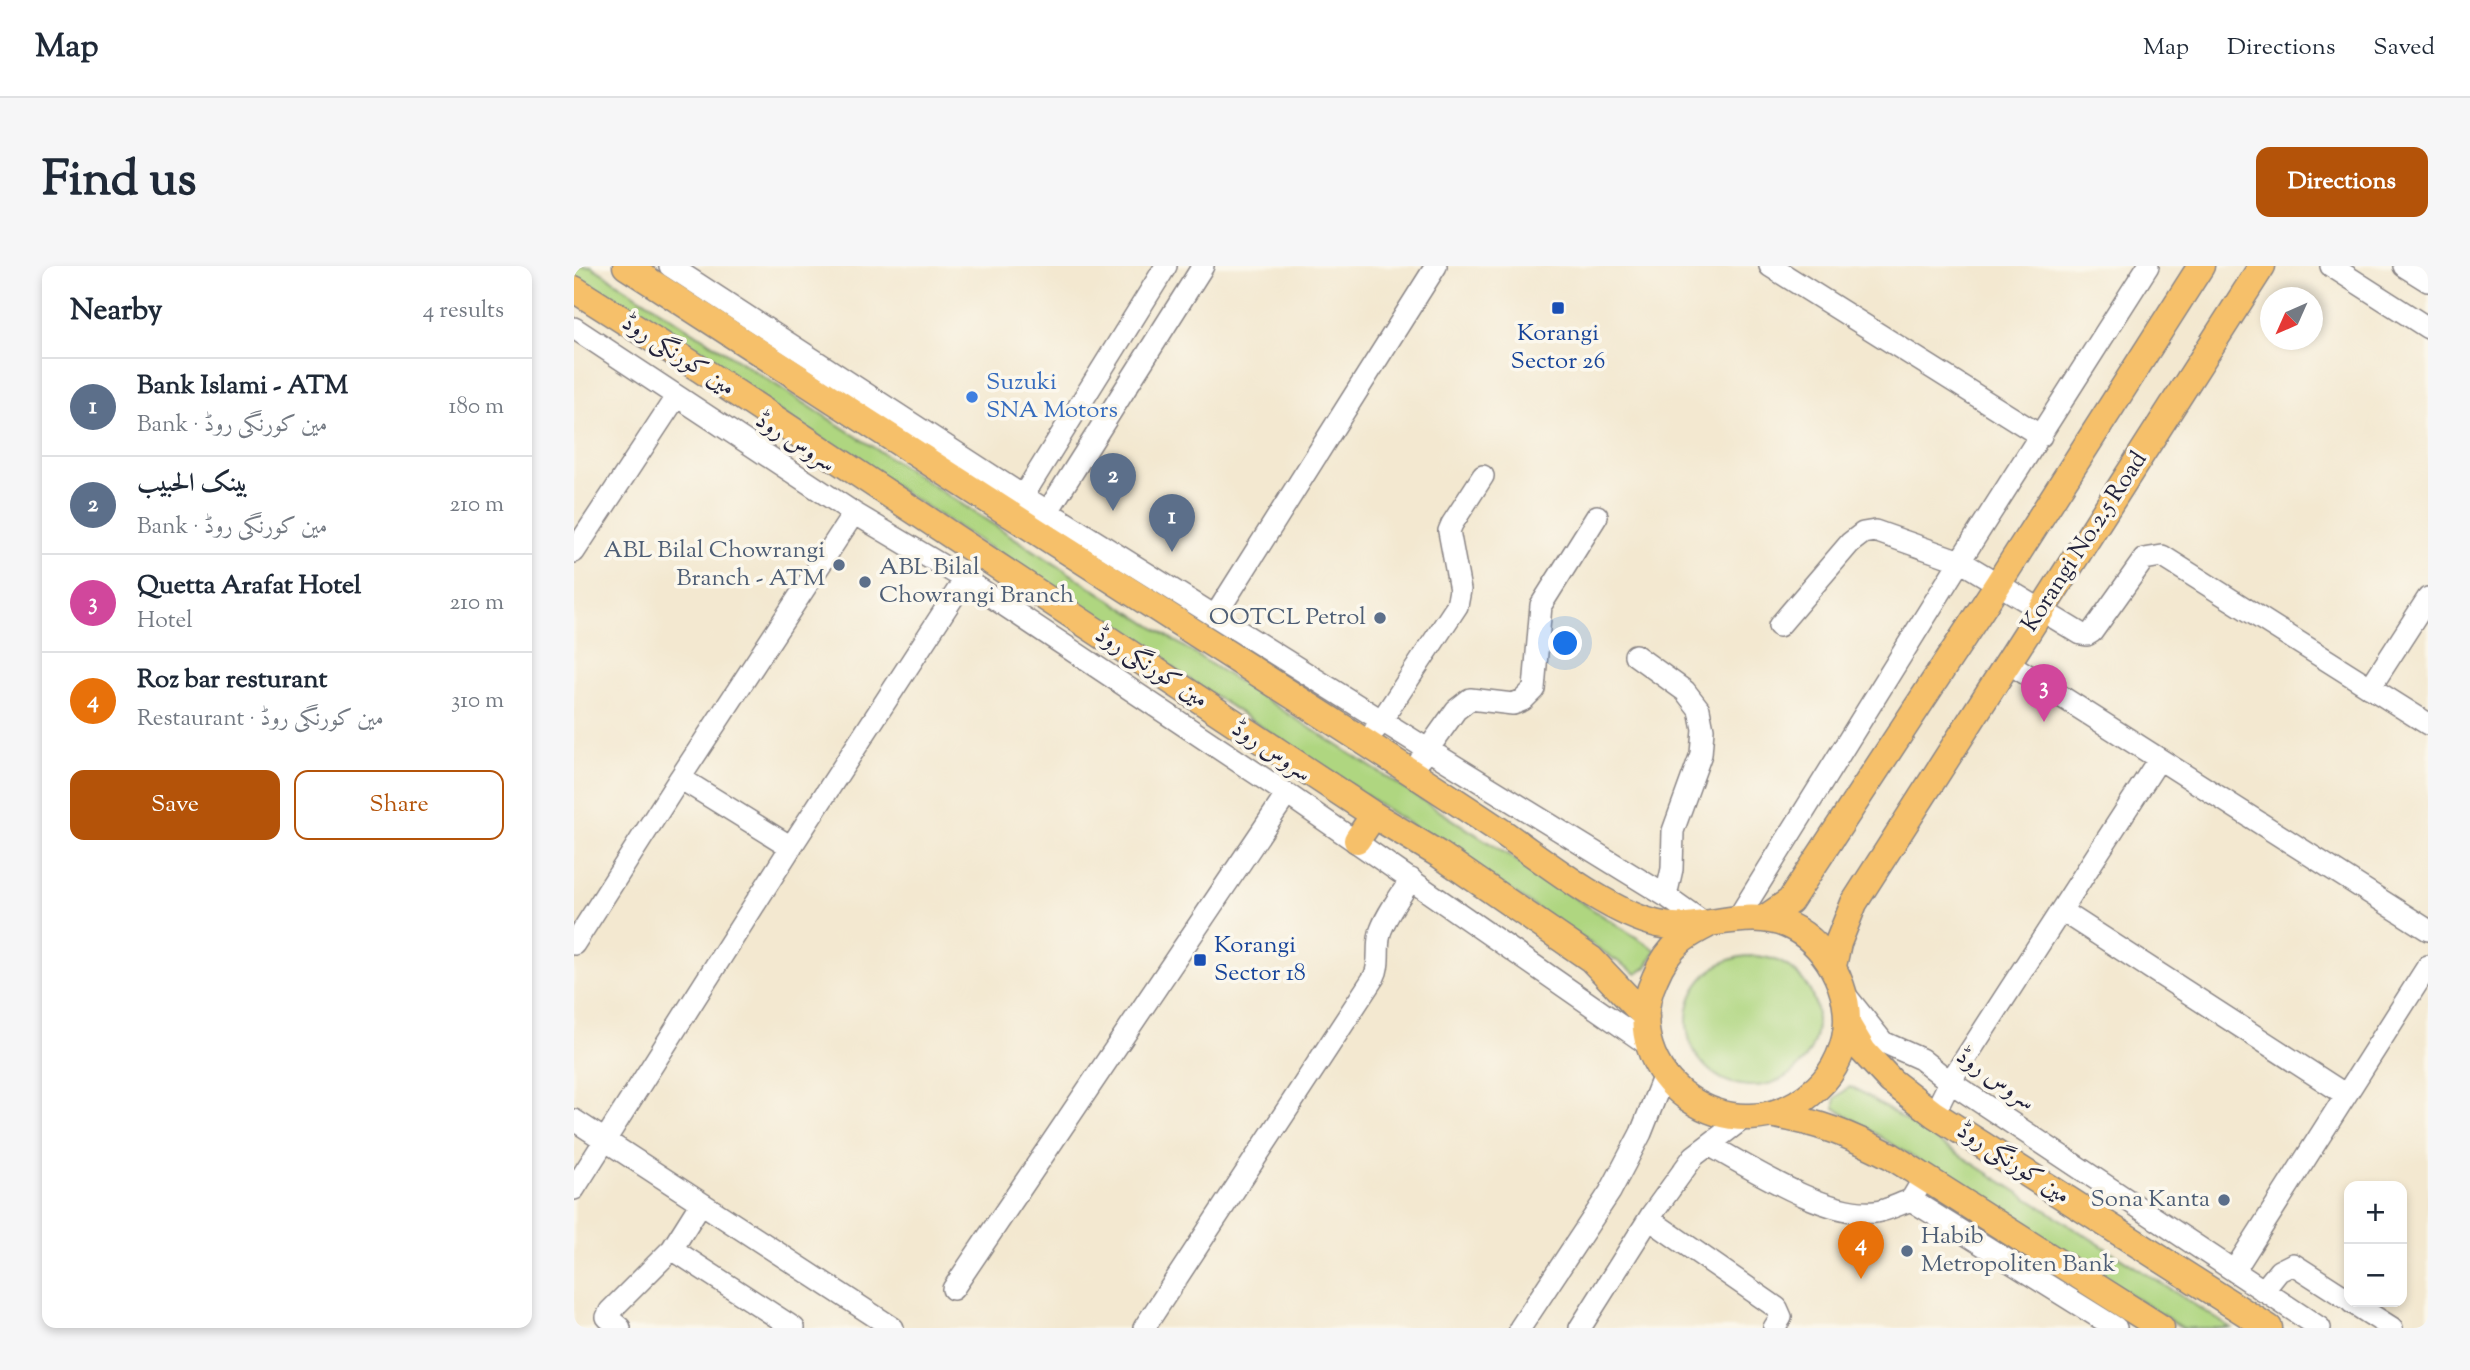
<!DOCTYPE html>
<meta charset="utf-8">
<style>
:root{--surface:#fff;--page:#f6f6f7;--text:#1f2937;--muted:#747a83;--line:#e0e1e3;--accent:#b45309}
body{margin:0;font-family:"Sorts Mill Goudy",Amiri,serif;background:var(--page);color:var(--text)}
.controls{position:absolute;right:21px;bottom:21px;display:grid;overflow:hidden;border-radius:14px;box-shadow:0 4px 10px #0003}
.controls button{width:63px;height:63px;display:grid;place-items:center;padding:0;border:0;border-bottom:2px solid var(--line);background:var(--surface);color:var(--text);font:35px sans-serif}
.compass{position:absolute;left:1686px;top:21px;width:63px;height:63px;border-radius:50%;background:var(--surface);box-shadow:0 4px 10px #0003;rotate:225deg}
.you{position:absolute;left:992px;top:378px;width:24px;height:24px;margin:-18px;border:5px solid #fff;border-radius:50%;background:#1a73e8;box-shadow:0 0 0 10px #1a73e833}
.badge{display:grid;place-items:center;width:46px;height:46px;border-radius:50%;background:var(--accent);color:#fff;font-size:23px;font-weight:700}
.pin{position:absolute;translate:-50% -58px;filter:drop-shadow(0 2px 4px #0008)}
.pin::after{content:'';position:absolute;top:37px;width:24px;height:21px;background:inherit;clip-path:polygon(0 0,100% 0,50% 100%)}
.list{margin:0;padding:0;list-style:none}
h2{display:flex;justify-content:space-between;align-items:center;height:91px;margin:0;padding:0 28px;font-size:30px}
h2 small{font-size:23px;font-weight:400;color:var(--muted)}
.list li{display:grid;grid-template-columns:46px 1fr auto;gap:21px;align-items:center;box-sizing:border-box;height:98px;padding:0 28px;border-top:2px solid var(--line)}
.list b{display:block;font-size:26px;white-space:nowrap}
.list p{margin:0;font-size:23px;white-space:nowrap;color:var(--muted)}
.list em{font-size:23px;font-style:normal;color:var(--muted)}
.actions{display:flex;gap:14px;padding:21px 28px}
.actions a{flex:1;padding:16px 0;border:2px solid var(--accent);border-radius:14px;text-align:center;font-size:24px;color:var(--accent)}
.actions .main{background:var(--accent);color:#fff}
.map{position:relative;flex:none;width:1854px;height:1062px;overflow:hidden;border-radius:14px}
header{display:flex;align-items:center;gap:42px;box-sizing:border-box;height:98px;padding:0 35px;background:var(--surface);border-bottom:2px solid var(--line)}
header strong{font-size:33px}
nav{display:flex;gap:38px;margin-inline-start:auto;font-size:24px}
.intro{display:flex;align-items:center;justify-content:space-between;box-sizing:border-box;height:168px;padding:0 42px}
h1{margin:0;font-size:49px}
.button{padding:18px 32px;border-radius:14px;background:var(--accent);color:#fff;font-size:24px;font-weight:700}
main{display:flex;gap:42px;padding:0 42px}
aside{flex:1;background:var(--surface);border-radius:14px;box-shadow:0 4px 10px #0003}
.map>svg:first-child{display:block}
.green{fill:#afd680;stroke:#687c5e;stroke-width:2}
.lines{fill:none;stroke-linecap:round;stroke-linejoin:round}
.minor-casing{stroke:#8a8586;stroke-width:24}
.major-casing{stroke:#8a8586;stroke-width:29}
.minor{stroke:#fff;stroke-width:21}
.major{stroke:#f6c06b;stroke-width:26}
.transit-dot{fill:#1a4fb4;stroke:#fbf7ec;stroke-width:2.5}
.shop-dot{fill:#3f7fe0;stroke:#fbf7ec;stroke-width:2.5}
.service-dot{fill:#5c6f8a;stroke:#fbf7ec;stroke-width:2.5}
.labels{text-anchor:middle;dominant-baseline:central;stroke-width:7;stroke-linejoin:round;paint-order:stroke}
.transit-label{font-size:24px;fill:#164399;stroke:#fbf7ec}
.street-label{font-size:24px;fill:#22223b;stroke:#fbf7ec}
.shop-label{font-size:24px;fill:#366cbe;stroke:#fbf7ec;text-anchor:start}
.service-label{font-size:24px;fill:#4e5e75;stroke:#fbf7ec;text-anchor:end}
</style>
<header>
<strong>Map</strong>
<nav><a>Map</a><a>Directions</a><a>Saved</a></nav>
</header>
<div class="intro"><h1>Find us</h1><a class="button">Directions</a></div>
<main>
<aside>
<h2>Nearby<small>4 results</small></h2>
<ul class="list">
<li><span class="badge" style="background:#5c6f8a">1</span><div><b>Bank Islami - ATM</b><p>Bank · مین کورنگی روڈ</p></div><em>180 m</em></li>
<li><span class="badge" style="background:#5c6f8a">2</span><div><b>بينک الحبيب</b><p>Bank · مین کورنگی روڈ</p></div><em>210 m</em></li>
<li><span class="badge" style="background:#d1479c">3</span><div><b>Quetta Arafat Hotel</b><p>Hotel</p></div><em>210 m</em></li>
<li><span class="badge" style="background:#e8710a">4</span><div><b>Roz bar resturant</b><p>Restaurant · مین کورنگی روڈ</p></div><em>310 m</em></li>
</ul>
<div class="actions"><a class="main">Save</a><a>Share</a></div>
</aside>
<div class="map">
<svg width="1854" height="1062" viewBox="0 0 1854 1062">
<rect width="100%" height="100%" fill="#fbf7ec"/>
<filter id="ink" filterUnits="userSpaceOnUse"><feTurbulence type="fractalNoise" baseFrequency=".0143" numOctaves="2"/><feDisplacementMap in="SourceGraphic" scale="14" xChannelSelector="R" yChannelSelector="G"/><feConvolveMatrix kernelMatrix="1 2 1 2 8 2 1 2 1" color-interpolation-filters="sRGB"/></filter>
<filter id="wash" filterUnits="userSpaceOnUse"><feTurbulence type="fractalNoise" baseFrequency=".00686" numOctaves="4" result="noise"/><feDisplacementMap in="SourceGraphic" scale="28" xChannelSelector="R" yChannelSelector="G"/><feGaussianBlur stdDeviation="1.57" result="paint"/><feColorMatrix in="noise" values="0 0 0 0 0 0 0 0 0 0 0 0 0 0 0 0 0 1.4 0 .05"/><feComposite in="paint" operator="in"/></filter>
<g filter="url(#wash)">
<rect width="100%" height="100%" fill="#f3e8d0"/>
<path class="green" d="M0,0h17l1065,684 -9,17 -10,7 -644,-424 -419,-271z
M1113 755a65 65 0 1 1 130 0a65 65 0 1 1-130 0Z
M1276,821l9,4 372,237h-48l-348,-220v-10z"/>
</g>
<g filter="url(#ink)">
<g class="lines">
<defs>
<path id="minor" d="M96,0l353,230 404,253 239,147 41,29
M1196,0l271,170
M1757,0l97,62
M1830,0l24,15
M0,62l280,185 111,66 322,215 363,252
M449,230l143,-230
M474,245l155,-245
M0,286l102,-155
M641,350l221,-350
M1205,360l71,-83 13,-10 12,-2 85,30 121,73 6,1 5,-3 52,-73 18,-3 266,168
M1061,389l50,36 14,18 4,20 -2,25 -28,77 -1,38 -6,27
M1433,396l421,268
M1796,422l58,-90
M801,464l82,-124 3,-16 -11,-59 3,-7 31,-48
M847,493l35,-49 14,-11 43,5 10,-4 11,-11 7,-84 56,-89
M217,581l-111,-69 174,-265
M1488,645l284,184
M1162,655l224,-360 188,-295
M0,678l106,-166
M1270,727l39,49 38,17 29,23 370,246
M1360,848l16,-32 209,-323
M0,854l319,208
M1135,879c42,23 117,72 166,67 11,-1 24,-8 36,-12
M1350,912l-13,22 205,128
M0,923l217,-342 174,-268
M1075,953l128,89 4,9 -7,11
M98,983l122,79
M1660,1005l194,-305
M379,1023l334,-495
M1689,1025l16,-20 14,-7 56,36
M1777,1036l41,26
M46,1062l-13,-11 3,-6 62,-62 29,-46
M570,1062l230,-351c7,-13 2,-29 6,-44 6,-19 21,-37 31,-54
M946,1062l90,-136 31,-59 23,-58
M1006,1062l72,-114 42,-58 50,-38"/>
<path id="major" d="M52,0c161,104 321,208 482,311 132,85 264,168 394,255 42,29 107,81 156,92 35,8 70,-9 105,-5 49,4 84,55 84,101 0,25 -12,52 -30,68 -82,77 -207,-13 -162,-110 6,-15 15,-28 27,-38 8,-6 17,-11 25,-15
M0,23l126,80 674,446 66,40 151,104 55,58
M783,574l17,-25
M1190,653l26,-18 208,-317 203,-318
M1259,700l5,-23 16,-40 408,-637
M1273,758l16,27 28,30 43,33 335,214
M1200,849c45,7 78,21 117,41l270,172"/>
</defs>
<use href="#minor" class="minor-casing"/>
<use href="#major" class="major-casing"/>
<use href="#minor" class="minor"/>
<use href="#major" class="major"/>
</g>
</g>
<g class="transit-dot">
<rect x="977" y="35" width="14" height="14" rx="3.5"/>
<rect x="619" y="687" width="14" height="14" rx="3.5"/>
</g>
<circle class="shop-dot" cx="398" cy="131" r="7"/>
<g class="service-dot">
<circle cx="265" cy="299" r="7"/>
<circle cx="291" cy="316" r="7"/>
<circle cx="806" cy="352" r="7"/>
<circle cx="1650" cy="934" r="7"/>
<circle cx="1333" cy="985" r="7"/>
</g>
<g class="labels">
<g class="transit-label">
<text x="984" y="68">Korangi<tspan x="984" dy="28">Sector 26</tspan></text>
<text x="640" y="680" text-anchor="start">Korangi<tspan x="640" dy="28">Sector 18</tspan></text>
</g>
<g class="street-label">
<text transform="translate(104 90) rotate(33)">مین کورنگی روڈ</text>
<text transform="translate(221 177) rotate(33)">سروس روڈ</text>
<text transform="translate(1511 276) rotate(-57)">Korangi No.2.5 Road</text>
<text transform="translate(577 402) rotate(33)">مین کورنگی روڈ</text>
<text transform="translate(697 486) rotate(34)">سروس روڈ</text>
<text transform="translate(1421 814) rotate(35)">سروس روڈ</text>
<text transform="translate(1439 898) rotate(33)">مین کورنگی روڈ</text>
</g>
<g class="shop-label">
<text x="412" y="117">Suzuki<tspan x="412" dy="28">SNA Motors</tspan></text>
</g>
<g class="service-label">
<text x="251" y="285">ABL Bilal Chowrangi<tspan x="251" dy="28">Branch - ATM</tspan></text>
<text x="305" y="302" text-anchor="start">ABL Bilal<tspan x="305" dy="28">Chowrangi Branch</tspan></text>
<text x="792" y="352">OOTCL Petrol</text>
<text x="1636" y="934">Sona Kanta</text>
<text x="1347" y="971" text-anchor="start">Habib<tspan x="1347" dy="28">Metropoliten Bank</tspan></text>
</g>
</g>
</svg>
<div class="controls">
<button>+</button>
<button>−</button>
</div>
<svg class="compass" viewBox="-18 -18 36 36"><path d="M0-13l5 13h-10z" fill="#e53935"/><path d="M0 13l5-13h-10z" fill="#747a83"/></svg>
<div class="you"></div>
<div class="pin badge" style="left:598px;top:286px;background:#5c6f8a">1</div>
<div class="pin badge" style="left:539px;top:245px;background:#5c6f8a">2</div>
<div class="pin badge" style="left:1470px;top:456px;background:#d1479c">3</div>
<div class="pin badge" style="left:1287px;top:1013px;background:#e8710a">4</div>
</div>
</main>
